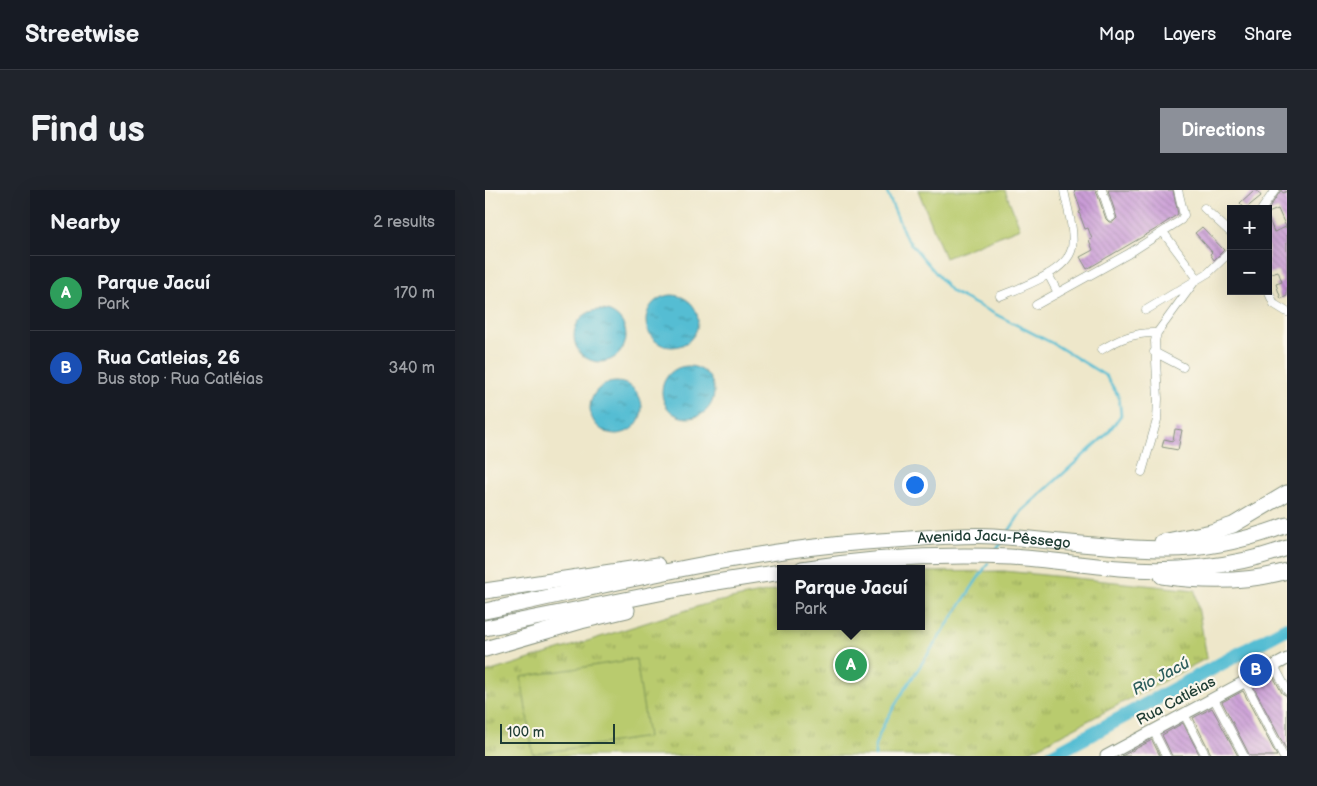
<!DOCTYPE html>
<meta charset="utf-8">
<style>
:root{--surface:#171b24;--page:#20242c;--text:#f1f3f6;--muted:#9ea1a6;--line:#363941;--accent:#8c9099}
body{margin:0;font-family:"Balsamiq Sans",sans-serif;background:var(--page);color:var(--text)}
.controls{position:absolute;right:15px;top:15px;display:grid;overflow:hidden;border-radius:0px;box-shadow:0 5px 20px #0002}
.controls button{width:45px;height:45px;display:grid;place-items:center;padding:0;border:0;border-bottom:1px solid var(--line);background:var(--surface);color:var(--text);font:25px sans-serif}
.scale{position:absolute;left:15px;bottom:12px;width:115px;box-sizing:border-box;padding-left:5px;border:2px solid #1f3d34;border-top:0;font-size:14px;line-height:18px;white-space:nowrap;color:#1f3d34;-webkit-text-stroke:4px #fbf7ec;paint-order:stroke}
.you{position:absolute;left:429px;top:294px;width:18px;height:18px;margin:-12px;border:4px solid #fff;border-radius:50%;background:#1a73e8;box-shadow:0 0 0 8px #1a73e833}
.badge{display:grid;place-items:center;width:32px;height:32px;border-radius:50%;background:var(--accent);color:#fff;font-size:16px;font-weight:700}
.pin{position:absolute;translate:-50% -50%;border:2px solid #fff;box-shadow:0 1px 5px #0006}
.popup{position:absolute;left:292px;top:375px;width:148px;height:65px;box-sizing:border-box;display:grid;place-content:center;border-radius:0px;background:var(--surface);filter:drop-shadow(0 1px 4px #0005);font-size:16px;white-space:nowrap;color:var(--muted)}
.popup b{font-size:19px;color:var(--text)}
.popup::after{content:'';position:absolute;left:50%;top:100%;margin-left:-10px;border:10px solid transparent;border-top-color:var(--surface)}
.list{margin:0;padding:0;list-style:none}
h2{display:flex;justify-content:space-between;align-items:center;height:65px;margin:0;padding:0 20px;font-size:21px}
h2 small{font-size:16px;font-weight:400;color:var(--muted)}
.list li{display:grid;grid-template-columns:32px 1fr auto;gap:15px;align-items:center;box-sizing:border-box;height:75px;padding:0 20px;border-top:1px solid var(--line)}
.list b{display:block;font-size:19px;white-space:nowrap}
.list p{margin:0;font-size:16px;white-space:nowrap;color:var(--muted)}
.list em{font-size:16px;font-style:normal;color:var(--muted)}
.map{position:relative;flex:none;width:802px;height:566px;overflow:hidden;border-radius:0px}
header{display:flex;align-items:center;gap:30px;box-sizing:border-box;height:70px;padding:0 25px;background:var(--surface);border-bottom:1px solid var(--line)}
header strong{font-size:24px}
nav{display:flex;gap:28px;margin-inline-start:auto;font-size:18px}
.intro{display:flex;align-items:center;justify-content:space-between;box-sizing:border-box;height:120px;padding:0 30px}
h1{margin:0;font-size:35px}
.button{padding:12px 22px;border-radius:0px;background:var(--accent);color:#fff;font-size:18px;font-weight:700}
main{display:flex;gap:30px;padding:0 30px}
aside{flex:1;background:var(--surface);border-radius:0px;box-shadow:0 5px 20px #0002}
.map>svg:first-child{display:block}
.park{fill:url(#park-tufts);stroke:#6c8451}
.pitch{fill:#b9cb6e;stroke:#6c8451}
.water{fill:url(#water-ripples);stroke:#3a7d84}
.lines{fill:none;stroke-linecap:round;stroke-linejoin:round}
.stream{stroke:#55bdd3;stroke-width:2.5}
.river{stroke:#55bdd3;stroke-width:14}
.building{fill:url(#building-back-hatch)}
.street-casing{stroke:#86927f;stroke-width:9}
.secondary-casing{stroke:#86927f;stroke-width:13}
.highway-casing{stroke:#86927f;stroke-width:17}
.street{stroke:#fff;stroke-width:8}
.secondary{stroke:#fff;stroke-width:11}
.highway{stroke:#fff;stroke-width:15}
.labels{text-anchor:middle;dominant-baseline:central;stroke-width:4.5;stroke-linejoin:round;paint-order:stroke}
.street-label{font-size:15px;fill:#1f3d34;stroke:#fbf7ec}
.water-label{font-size:16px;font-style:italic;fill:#2c5d5c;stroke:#fbf7ec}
</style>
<header>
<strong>Streetwise</strong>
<nav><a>Map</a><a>Layers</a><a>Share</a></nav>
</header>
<div class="intro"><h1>Find us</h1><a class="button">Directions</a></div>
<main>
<aside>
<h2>Nearby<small>2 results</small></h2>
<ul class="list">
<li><span class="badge" style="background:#2e9e5b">A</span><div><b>Parque Jacuí</b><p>Park</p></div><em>170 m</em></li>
<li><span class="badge" style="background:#1a4fb4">B</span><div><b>Rua Catleias, 26</b><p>Bus stop · Rua Catléias</p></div><em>340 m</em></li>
</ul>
</aside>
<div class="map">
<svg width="802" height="566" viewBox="0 0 802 566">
<defs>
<pattern id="park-tufts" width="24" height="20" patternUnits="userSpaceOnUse" patternTransform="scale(1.25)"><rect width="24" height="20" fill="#b9cb6e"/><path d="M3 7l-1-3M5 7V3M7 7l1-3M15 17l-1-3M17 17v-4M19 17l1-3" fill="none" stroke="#96a65b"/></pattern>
<pattern id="water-ripples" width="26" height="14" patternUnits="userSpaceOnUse" patternTransform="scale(1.25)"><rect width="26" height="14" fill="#55bdd3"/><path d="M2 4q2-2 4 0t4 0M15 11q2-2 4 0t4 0" fill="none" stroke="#469bac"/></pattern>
<pattern id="building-back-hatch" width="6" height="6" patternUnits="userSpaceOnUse" patternTransform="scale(1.25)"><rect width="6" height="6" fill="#c593d4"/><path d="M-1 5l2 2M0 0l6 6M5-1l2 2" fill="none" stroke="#9f79ad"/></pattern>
</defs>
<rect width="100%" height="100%" fill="#fbf7ec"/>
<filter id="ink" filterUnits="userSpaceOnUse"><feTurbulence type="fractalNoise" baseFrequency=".02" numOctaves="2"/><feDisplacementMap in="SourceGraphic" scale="10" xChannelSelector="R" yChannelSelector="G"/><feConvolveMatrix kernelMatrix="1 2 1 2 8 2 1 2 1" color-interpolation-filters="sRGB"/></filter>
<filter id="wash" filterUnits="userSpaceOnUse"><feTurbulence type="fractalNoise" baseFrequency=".0096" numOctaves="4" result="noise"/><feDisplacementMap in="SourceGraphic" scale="20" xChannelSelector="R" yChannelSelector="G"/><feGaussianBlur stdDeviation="1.12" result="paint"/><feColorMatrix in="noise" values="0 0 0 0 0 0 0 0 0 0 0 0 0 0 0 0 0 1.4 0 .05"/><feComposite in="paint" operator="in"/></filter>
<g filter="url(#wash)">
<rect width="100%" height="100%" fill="#eee7ca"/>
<path class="park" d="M519,381l191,19 12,68 -186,98h-536v-83l221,-69 75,-15v37h140v-54z"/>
<path class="pitch" d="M433,0h87l15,38 -75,30z
M151,469l12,78 -115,17 -12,-77z"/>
<path class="water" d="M161 131a26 26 0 1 1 52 0a26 26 0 1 1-52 0Z
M89 146a26 26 0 1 1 52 0a26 26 0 1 1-52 0Z
M177 202a26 26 0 1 1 52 0a26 26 0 1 1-52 0Z
M105 218a26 26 0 1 1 52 0a26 26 0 1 1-52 0Z"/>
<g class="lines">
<path class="stream" d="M401,0l20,48 46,54 102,52 52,32 13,21 2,18 -14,19 -85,77 -13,20
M510,362l7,-10
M390,566v-11l8,-19 18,-31 87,-132"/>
<path class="river" d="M566,566l236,-128"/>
</g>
<g id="blocks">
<path class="building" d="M589,0h22l10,29 3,3h4l4,-4 -9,-28h65l5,24 -22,15 -69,40 -7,-12 13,-7 -4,-10 3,-1 -4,-11 -3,1 -4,-11 -2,-6 2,-1z
M769,0h3l4,6 -16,13 -5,-6z
M796,0l2,3 4,-2v105l-6,3 -5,-15 6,-2 -4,-11 -10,3v-57l6,15 12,-5 -8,-18 -10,4v-3z
M717,37l22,23 -10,10 -4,-6 2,-2 -17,-19z
M690,239l7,1 -4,20 -16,-3 2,-8 9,2z
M788,486l9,17 5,3v55l-34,-65z
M758,501l34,65h-27l-28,-54z
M727,518l26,48h-26l-19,-38z
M698,533l17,33h-28l-10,-21z
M667,550l8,16h-38z"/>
</g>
</g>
<g filter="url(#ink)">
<use href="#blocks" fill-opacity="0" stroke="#86927f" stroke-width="1"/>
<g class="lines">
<defs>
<path id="street" d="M617,0l9,27
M719,18l27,25
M777,19l13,-19
M678,42l35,47
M563,84l10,19
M783,101l6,13 13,8
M515,106c20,-8 67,-24 72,-48 3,-18 -5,-40 -8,-58
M551,115l92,-51 53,-34 3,-5 -6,-25
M661,120l62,-37 23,-22
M616,160c18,-11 34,-18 56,-17
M669,162l29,15
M657,282l15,-52 1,-21 -3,-58 2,-8 38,-52
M789,476l13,24
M760,492l38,74
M729,509l30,57
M699,524l22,42
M668,540l13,26"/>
<path id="secondary" d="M621,566l181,-97"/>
<g id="highway">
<path d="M677,352l49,-10 22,-7 54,-32"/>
<path d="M317,379c68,-11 139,-15 208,-12 36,2 72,8 109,11 55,5 116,-1 168,-20"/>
<path d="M677,386c41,6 84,7 125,-5"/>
<path d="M0,401l173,-26"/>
<path id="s1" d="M0,421c135,-29 271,-64 410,-71 31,-2 67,-6 98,-4 58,4 116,13 175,13 40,0 82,-10 119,-24"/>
<path d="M0,438l219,-44 77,-12"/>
<path d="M0,459l96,-28 46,-11"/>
</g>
</defs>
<use href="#street" class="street-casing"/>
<use href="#secondary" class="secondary-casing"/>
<use href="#highway" class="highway-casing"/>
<use href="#street" class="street"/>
<use href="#secondary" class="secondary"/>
<use href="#highway" class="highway"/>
</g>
</g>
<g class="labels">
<g class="street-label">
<text stroke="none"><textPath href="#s1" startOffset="516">Avenida Jacu-Pêssego</textPath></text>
<text transform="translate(691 511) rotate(-28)">Rua Catléias</text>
</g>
<g class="water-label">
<text transform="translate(676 487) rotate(-28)">Rio Jacú</text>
</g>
</g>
</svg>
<div class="controls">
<button>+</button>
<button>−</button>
</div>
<div class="scale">100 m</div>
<div class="you"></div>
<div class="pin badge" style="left:366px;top:475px;background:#2e9e5b">A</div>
<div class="popup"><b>Parque Jacuí</b>Park</div>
<div class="pin badge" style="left:771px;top:480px;background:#1a4fb4">B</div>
</div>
</main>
